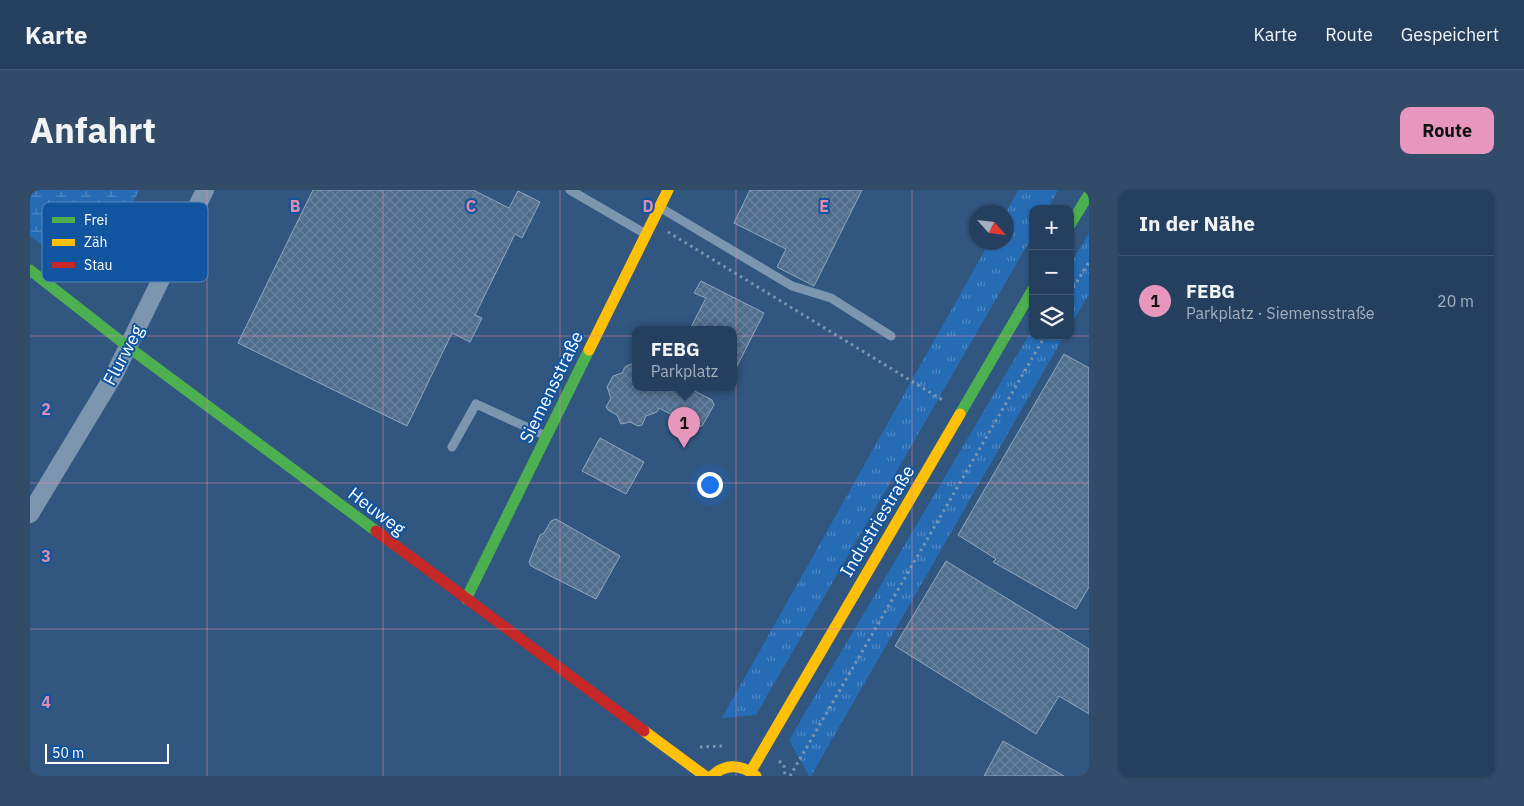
<!DOCTYPE html>
<html lang="de">
<meta charset="utf-8">
<style>
:root{--surface:#25405f;--page:#314b68;--text:#f1f3f6;--muted:#a3afbd;--line:#425974;--accent:#e797bd}
body{margin:0;font-family:"IBM Plex Sans",sans-serif;background:var(--page);color:var(--text)}
.controls{position:absolute;right:15px;top:15px;display:grid;overflow:hidden;border-radius:10px;box-shadow:0 1px 4px #0004}
.controls button{width:45px;height:45px;display:grid;place-items:center;padding:0;border:0;border-bottom:1px solid var(--line);background:var(--surface);color:var(--text);font:25px sans-serif}
.compass{position:absolute;left:939px;top:15px;width:45px;height:45px;border-radius:50%;background:var(--surface);box-shadow:0 1px 4px #0004;rotate:117deg}
.scale{position:absolute;left:15px;bottom:12px;width:124px;box-sizing:border-box;padding-left:5px;border:2px solid #fff;border-top:0;font-size:14px;line-height:18px;white-space:nowrap;color:#fff;-webkit-text-stroke:4px #11549f;paint-order:stroke}
.you{position:absolute;left:679px;top:294px;width:18px;height:18px;margin:-12px;border:4px solid #fff;border-radius:50%;background:#1a73e8;box-shadow:0 0 0 8px #1a73e833}
.badge{display:grid;place-items:center;width:32px;height:32px;border-radius:50%;background:var(--accent);color:#111;font-size:16px;font-weight:700}
.pin{position:absolute;translate:-50% -41px;filter:drop-shadow(0 1px 2px #0008)}
.pin::after{content:'';position:absolute;top:26px;width:18px;height:15px;background:inherit;clip-path:polygon(0 0,100% 0,50% 100%)}
.popup{position:absolute;left:602px;top:136px;width:105px;height:65px;box-sizing:border-box;display:grid;place-content:center;border-radius:10px;background:var(--surface);filter:drop-shadow(0 1px 4px #0005);font-size:16px;white-space:nowrap;color:var(--muted)}
.popup b{font-size:19px;color:var(--text)}
.popup::after{content:'';position:absolute;left:50%;top:100%;margin-left:-10px;border:10px solid transparent;border-top-color:var(--surface)}
.list{margin:0;padding:0;list-style:none}
h2{display:flex;justify-content:space-between;align-items:center;height:65px;margin:0;padding:0 20px;font-size:21px}
h2 small{font-size:16px;font-weight:400;color:var(--muted)}
.list li{display:grid;grid-template-columns:32px 1fr auto;gap:15px;align-items:center;box-sizing:border-box;height:90px;padding:0 20px;border-top:1px solid var(--line)}
.list b{display:block;font-size:19px;white-space:nowrap}
.list p{margin:0;font-size:16px;white-space:nowrap;color:var(--muted)}
.list em{font-size:16px;font-style:normal;color:var(--muted)}
.icon{flex:none;width:28px;height:28px;fill:none;stroke:currentColor;stroke-width:2;stroke-linecap:round;stroke-linejoin:round}
.map{position:relative;flex:none;width:1059px;height:586px;overflow:hidden;border-radius:10px}
header{display:flex;align-items:center;gap:30px;box-sizing:border-box;height:70px;padding:0 25px;background:var(--surface);border-bottom:1px solid var(--line)}
header strong{font-size:24px}
nav{display:flex;gap:28px;margin-inline-start:auto;font-size:18px}
.intro{display:flex;align-items:center;justify-content:space-between;box-sizing:border-box;height:120px;padding:0 30px}
h1{margin:0;font-size:35px}
.button{padding:12px 22px;border-radius:10px;background:var(--accent);color:#111;font-size:18px;font-weight:700}
main{display:flex;gap:30px;padding:0 30px}
aside{flex:1;background:var(--surface);border-radius:10px;box-shadow:0 1px 4px #0004}
.map>svg:first-child{display:block}
.grass{fill:url(#grass-tufts)}
.wetland{fill:url(#wetland-marsh)}
.building{fill:url(#building-cross-hatch);stroke:#91a6bd}
.lines{fill:none;stroke-linecap:round;stroke-linejoin:round}
.path{stroke:#7d96af;stroke-width:3;stroke-dasharray:2.5 4;stroke-linecap:butt}
.lane{stroke:#7d96af;stroke-width:9}
.street{stroke:#7d96af;stroke-width:18}
.fast{stroke:#4caf50;stroke-width:11}
.slow{stroke:#ffc107;stroke-width:11}
.jam{stroke:#c62828;stroke-width:11}
.grid{fill:none;stroke:#e08cad;stroke-width:1;stroke-opacity:0.55}
.labels{text-anchor:middle;dominant-baseline:central;stroke-width:4;stroke-linejoin:round;paint-order:stroke}
.street-label{font-size:18px;fill:#fff;stroke:#11549f}
.key{fill:#11549f;stroke:#5887bc;stroke-width:1}
.key-label{font-size:14px;fill:#fff}
.grid-label{font-size:16px;text-anchor:middle;font-weight:bold;fill:#e08cad;stroke:#11549f;stroke-width:4;stroke-linejoin:round;paint-order:stroke}
</style>
<header>
<strong>Karte</strong>
<nav><a>Karte</a><a>Route</a><a>Gespeichert</a></nav>
</header>
<div class="intro"><h1>Anfahrt</h1><a class="button">Route</a></div>
<main>
<div class="map">
<svg width="1059" height="586" viewBox="0 0 1059 586">
<defs>
<pattern id="grass-tufts" width="24" height="20" patternUnits="userSpaceOnUse" patternTransform="scale(1.25)"><rect width="24" height="20" fill="#266cb5"/><path d="M3 7l-1-3M5 7V3M7 7l1-3M15 17l-1-3M17 17v-4M19 17l1-3" fill="none" stroke="#5189c4"/></pattern>
<pattern id="wetland-marsh" width="20" height="14" patternUnits="userSpaceOnUse" patternTransform="scale(1.25)"><rect width="20" height="14" fill="#266cb5"/><path d="M1 5h8M5 5V1M11 12h8M15 12V8" fill="none" stroke="#5189c4"/></pattern>
<pattern id="building-cross-hatch" width="8" height="8" patternUnits="userSpaceOnUse" patternTransform="scale(1.25)"><rect width="8" height="8" fill="#4f6d8d"/><path d="M0 0l8 8M0 8l8-8" fill="none" stroke="#69839e"/></pattern>
</defs>
<rect width="100%" height="100%" fill="#31567f"/>
<path class="grass" d="M988,0h40l-10,19h-15v26l-277,480 -34,3 267,-475 17,-1v-30z
M1059,43v61l-19,32v-61z
M1003,138v8h31l-253,440h-2l-20,-36z"/>
<path class="wetland" d="M0,0h110l-19,30 -9,26 -8,14c-38,7 -45,-3 -74,-24z"/>
<path class="building" d="M283,0h160l36,18 9,-17 22,11 -18,36 -7,-4 -40,81 7,3 -12,24 -18,-9 -45,93 -169,-83z
M720,0h112l-48,96 -37,-19 9,-18 -52,-26z
M671,91l63,32 -31,61v-45h-43l16,-31 -12,-5z
M1034,164l25,14v219l-13,22 -83,-47 3,-3 -38,-24z
M601,174l4,3v20h34l10,5 2,-4 6,-1 25,13 2,5 -12,21 -7,1 -36,-19 -2,4 -11,4 -4,9 -4,1 -8,-4 -9,2 -4,-9 -9,-5 -2,-3 5,-9 -4,-11 6,-11 9,-3 3,-6z
M570,248l44,24 -18,32 -44,-23z
M526,329l64,37 -24,43 -65,-33 -2,-4 11,-27 4,-2 7,-12z
M916,371l143,88v65l-30,-18 -23,38 -141,-88z
M973,551l61,35h-80z"/>
<g class="lines">
<path class="path" d="M638,42l276,169
M1040,103l19,-31
M670,557l22,-1
M749,571l5,4 1,11
M760,586l255,-440"/>
<path class="lane" d="M540,0l74,43
M631,18l131,78 39,12 60,38
M422,257l24,-43 68,31"/>
<path class="street" d="M0,324l84,-139 91,-185"/>
<path class="fast" d="M1040,35l19,-31
M0,80l97,76 249,185
M930,224l73,-125
M436,409l123,-249"/>
<path class="slow" d="M559,160l79,-160
M614,541l61,45
M721,581l209,-357
M682,586c14,-13 29,-12 44,0"/>
<path class="jam" d="M346,341l268,200"/>
</g>
<path class="grid" d="M177,0v586M353,0v586M530,0v586M706,0v586M882,0v586M0,146h1059M0,293h1059M0,439h1059"/>
<g class="labels">
<g class="street-label">
<text transform="translate(93 165) rotate(-62)">Flurweg</text>
<text transform="translate(521 197) rotate(-64)">Siemensstraße</text>
<text transform="translate(347 321) rotate(37)">Heuweg</text>
<text transform="translate(847 331) rotate(-59)">Industriestraße</text>
</g>
</g>
<rect x="12" y="12" width="166" height="80" rx="8" class="key"/>
<rect x="22" y="27" width="23" height="6" fill="#4caf50"/>
<rect x="22" y="49" width="23" height="7" fill="#ffc107"/>
<rect x="22" y="72" width="23" height="6" fill="#c62828"/>
<g class="key-label">
<text x="54" y="35">Frei</text>
<text x="54" y="57">Zäh</text>
<text x="54" y="80">Stau</text>
</g>
<g class="grid-label">
<text x="265" y="22">B</text>
<text x="441" y="22">C</text>
<text x="618" y="22">D</text>
<text x="794" y="22">E</text>
<text x="16" y="225">2</text>
<text x="16" y="372">3</text>
<text x="16" y="518">4</text>
</g>
</svg>
<div class="controls">
<button>+</button>
<button>−</button>
<button><svg class="icon" aria-label="layers" viewBox="0 0 24 24"><path d="M12 4l9 5-9 5-9-5zM3 14l9 5 9-5"/></svg></button>
</div>
<svg class="compass" viewBox="-18 -18 36 36"><path d="M0-13l5 13h-10z" fill="#e53935"/><path d="M0 13l5-13h-10z" fill="#a3afbd"/></svg>
<div class="scale">50 m</div>
<div class="you"></div>
<div class="pin badge" style="left:654px;top:258px">1</div>
<div class="popup"><b>FEBG</b>Parkplatz</div>
</div>
<aside>
<h2>In der Nähe<small></small></h2>
<ul class="list">
<li><span class="badge">1</span><div><b>FEBG</b><p>Parkplatz · Siemensstraße</p></div><em>20 m</em></li>
</ul>
</aside>
</main>
